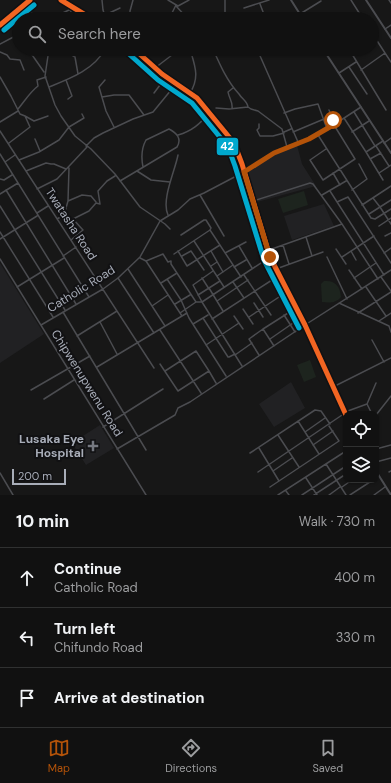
<!DOCTYPE html>
<meta charset="utf-8">
<style>
:root{--surface:#111;--page:#1a1a1a;--text:#f1f3f6;--muted:#9c9d9f;--line:#303131;--accent:#b45309}
body{margin:0;font-family:"DM Sans",sans-serif;background:var(--page);color:var(--text)}
.controls{position:absolute;right:12px;bottom:12px;display:grid;overflow:hidden;border-radius:8px;box-shadow:0 1px 3px #0004}
.controls button{width:36px;height:36px;display:grid;place-items:center;padding:0;border:0;border-bottom:1px solid var(--line);background:var(--surface);color:var(--text);font:20px sans-serif}
.scale{position:absolute;left:12px;bottom:10px;width:54px;box-sizing:border-box;padding-left:4px;border:2px solid #a8adb8;border-top:0;font-size:11px;line-height:14px;white-space:nowrap;color:#a8adb8;-webkit-text-stroke:3px #111113;paint-order:stroke}
.stop{position:absolute;width:12px;height:12px;margin:-9px;border:3px solid #b45309;border-radius:50%;background:#fff}
.stop.end{background:#b45309;border-color:#fff;box-shadow:0 1px 4px #0008}
.list{margin:0;padding:0;list-style:none}
h2{display:flex;justify-content:space-between;align-items:center;height:52px;margin:0;padding:0 16px;font-size:17px}
h2 small{font-size:13px;font-weight:400;color:var(--muted)}
.list li{display:grid;grid-template-columns:26px 1fr auto;gap:12px;align-items:center;box-sizing:border-box;height:60px;padding:0 16px;border-top:1px solid var(--line)}
.list b{display:block;font-size:15px;white-space:nowrap}
.list p{margin:0;font-size:13px;white-space:nowrap;color:var(--muted)}
.list em{font-size:13px;font-style:normal;color:var(--muted)}
.icon{flex:none;width:22px;height:22px;fill:none;stroke:currentColor;stroke-width:2;stroke-linecap:round;stroke-linejoin:round}
.map{position:relative;flex:none;width:391px;height:495px;overflow:hidden}
.search{position:absolute;background:var(--surface);box-shadow:0 1px 3px #0004;left:12px;right:12px;top:12px;height:44px;display:flex;align-items:center;gap:10px;box-sizing:border-box;padding:0 14px;border-radius:22px;color:var(--muted);font-size:15px}
.sheet{height:232px;background:var(--surface)}
nav{display:flex;justify-content:space-around;align-items:center;box-sizing:border-box;height:56px;border-top:1px solid var(--line);background:var(--surface);font-size:11px;color:var(--muted)}
nav a{display:grid;justify-items:center;gap:2px}
nav .on{color:var(--accent)}
.map>svg:first-child{display:block}
.built{fill:#212123}
.green{fill:#1d241e}
.lines{fill:none;stroke-linecap:round;stroke-linejoin:round}
.minor{stroke:#4b4c50;stroke-width:1.5}
.tertiary{stroke:#4b4c50;stroke-width:2}
.bus-1-casing{stroke:#111113;stroke-width:8}
.bus-2-casing{stroke:#111113;stroke-width:8}
.bus-1{stroke:#f26522;stroke-width:5}
.bus-2{stroke:#00a9ce;stroke-width:5}
.route{stroke:#b45309;stroke-width:5}
.poi-dot{fill:#757880;stroke:#111113;stroke-width:1.5}
.labels{text-anchor:middle;dominant-baseline:central;stroke-width:4;stroke-linejoin:round;paint-order:stroke}
.street-label{font-size:12px;fill:#a8adb8;stroke:#111113}
.poi-label{font-size:12px;font-weight:bold;fill:#a8adb8;stroke:#111113;text-anchor:end}
.line-badge{stroke:#111113;stroke-width:1.5}
.badge-label{font-size:11px;text-anchor:middle;font-weight:bold;fill:#fff}
</style>
<div class="map">
<svg width="391" height="495" viewBox="0 0 391 495">
<rect width="100%" height="100%" fill="#171717"/>
<path class="built" d="M297,145l5,19 14,22 -59,16 -1,-3 -2,1 -8,-27 20,-15z
M324,204l10,22 -42,14 -8,-24z
M0,263l44,71 -44,29z
M291,382l14,26 -31,19 -15,-23z
M100,425l14,23 -28,17 -14,-22z"/>
<path class="green" d="M304,191l4,14 -25,8 -5,-14z
M324,281c11,-1 16,5 17,16 -5,6 -11,6 -19,5l-1,-18z
M310,360l6,17 -12,5 -7,-17z"/>
<g class="lines">
<path class="minor" d="M102,0l1,10 3,9
M168,0l10,6 11,-6
M225,0v13l3,6
M351,0l12,19
M389,0l2,3
M26,4l10,15
M260,4l5,13
M176,6l12,13
M244,8l25,-8
M300,14l21,-13
M105,15l15,-7
M50,19l19,-9h2
M70,19l1,-8
M130,19v-8l3,-11
M160,19l11,-4 5,-10
M321,19l10,-6 4,6
M385,29l6,-4
M372,33l13,20
M0,44l19,-10
M28,49l16,23
M49,49l-4,27 10,29 6,11 14,20 16,13 24,25 25,33 25,17 5,5
M74,49l-4,5 5,3 3,17
M190,49c5,17 10,28 0,44
M213,49c7,16 14,32 26,45 3,5 8,7 9,13l3,2 7,2 24,18 5,18
M257,49l41,93
M349,49l37,61
M0,52l7,3 3,4 10,1 4,10
M349,67l18,27
M155,68l17,-13 12,-6
M361,70l24,-17 6,9
M339,73l17,-11
M0,77l11,19 9,18 5,2 5,11 -21,16
M66,80l6,16 -4,3
M105,80l-6,7 7,24 8,16
M49,87c20,-8 45,-17 56,-38
M154,93l6,-8 -2,-14
M102,97l12,-2h15l15,20
M216,108l13,1 19,-2
M232,108c1,-6 -3,-10 -4,-16l5,-4
M18,109c7,-8 11,-16 20,-23l-1,-6 9,-3
M329,110l6,14
M354,112l21,34
M284,113l11,-4 23,-5 9,25
M25,116l9,5 14,-5
M344,118l22,34 17,-11
M0,122l18,-11
M259,124v4l-2,2 3,6h13l11,-3
M0,131l154,237
M284,132l7,-3
M293,132l31,-13
M352,132l17,-11
M178,135c14,-4 22,-11 31,-22
M318,135l53,83 4,1 16,-10
M35,139l5,12
M384,143l7,-5
M86,146l8,-8 9,-5 30,-14 20,-7 23,-28
M376,146l13,20
M326,149l-16,11 13,20 32,-21 -21,-34
M366,152l17,28
M0,154l89,143
M370,159l11,-6
M19,160l20,-8 20,-12 10,-13 15,-9 -2,-4
M5,162l10,-7
M26,171l20,-8 5,1h3l12,5
M137,171l14,9 19,2
M333,173l7,12
M379,173l12,-8
M0,179l4,1 8,-5
M120,181l57,-34c5,-8 0,-14 -8,-18l-23,11c-5,9 -5,17 -3,27
M37,189l20,-10 30,-32
M6,190l70,114
M352,190l15,-11 -8,-15
M330,191l54,84
M0,194l18,-11
M200,195l24,41
M322,195l24,-14
M391,200l-11,7 11,17
M68,201l14,-6 9,1 5,6
M253,201l57,-18 3,1 29,40 36,55
M337,202l11,-5 43,66
M362,205l29,-19
M0,206l65,104
M37,213l11,-7
M369,214l11,-7 -7,-9
M168,215c-7,-15 7,-44 10,-60
M57,219l7,-4 4,-14 1,-33
M379,226l12,-8
M210,230l31,47
M0,232l53,85
M385,236l6,-3
M306,237l6,19
M0,239l37,-23
M71,240l12,-10 -10,-11 16,-8 7,-8 4,1 -2,-13 9,-10 8,-5
M194,241l30,46
M283,245l6,19
M239,246l13,22
M336,249l10,15
M269,250l73,-26
M178,251l9,15 33,-21
M211,251l12,21
M351,251l5,9
M225,253l21,-11
M384,253l7,-5
M174,254l36,-24 1,-2 -5,-8h-2l-23,15
M63,256l13,-9
M182,256l9,-5 13,19
M327,257l20,42
M342,257l32,-21
M140,258l6,3 36,55
M0,259l146,236
M146,261l17,-7 5,8 3,-1v3l25,38
M211,266l6,-4
M234,267l12,-7
M370,267l6,-4
M128,269l37,57
M276,269l47,-17
M349,270l13,19
M244,275l27,40
M217,276l16,-11
M381,277l10,14
M118,278l36,55
M202,278l7,11
M354,278l16,-11
M167,279l14,21 8,18 37,58
M233,282l11,16
M161,283l16,-10
M17,287l47,-29
M366,287l20,29
M209,288l14,23
M198,295l22,-14
M217,301l31,-21
M202,302l-9,-17 20,-14
M254,303l9,14
M339,303l50,23 2,6
M175,304l15,-9
M152,306l16,-11
M243,309l10,15
M63,312l83,138
M180,313l16,-11h6
M358,313l33,-21
M284,315l11,17
M234,316l9,13
M249,317l33,-22
M203,318l25,39h1l6,-3
M212,319l60,-39
M379,321l12,-8
M100,322l17,32
M193,324l15,-9
M41,325l62,-36 15,-11 22,-21 20,-36 18,-11 12,-11 14,-6 40,-21 30,-19 44,-18 43,-28
M160,330l41,63
M77,336l40,-25
M270,339l26,-18
M372,340l12,22
M206,345l33,-22
M274,346l-11,-17 33,-21
M235,355l17,-12
M259,355l-10,-16 14,-10
M160,364l18,27 31,-20 -13,-20 -31,20
M242,366l-40,-64 68,-45
M97,367l90,-54
M209,371l7,12
M333,387l58,-29
M31,390l59,-34
M44,399l30,-19
M367,404l5,10
M345,412l22,-8 9,-21
M376,415l15,-19
M298,421l21,33
M103,427l60,-38
M305,432l20,-14
M278,435l21,32
M313,445l20,-14
M259,448l20,33
M117,449l58,-34 3,-7 12,-6 115,-77 86,-55
M376,449l15,-4
M250,453l65,-43 6,1 9,13
M376,462l15,-4
M326,464l20,31
M273,471l19,-13
M258,472l87,-59
M389,472l2,-1
M0,473l13,22
M306,478l11,17
M270,487l69,-46 -10,-15
M342,487l10,-7
M286,491l3,4
M278,495l68,-44
M302,495l41,-27
M314,495l32,-21
M329,495l11,-8
M350,495l23,-15
M374,495l11,-8"/>
<path class="tertiary" d="M61,0l31,19
M291,0l12,19
M366,0l25,38
M0,25l30,-25
M134,49l28,25 35,24 37,45 8,21 28,93 35,68 41,90
M323,49l68,104
M376,471l15,24"/>
<defs>
<path id="bus-1" d="M61,0l31,19
M0,25l30,-25
M134,49l28,25 35,24 37,45 8,21 28,93 35,68 41,90"/>
<path id="bus-2" d="M4,30l30,-25
M129,54l29,26 34,23 36,44 7,19 29,94 35,68"/>
</defs>
<use href="#bus-1" class="bus-1-casing"/>
<use href="#bus-2" class="bus-2-casing"/>
<use href="#bus-1" class="bus-1"/>
<use href="#bus-2" class="bus-2"/>
</g>
<g class="lines">
<path class="route" d="M270,257l-26,-85 30,-19 35,-14 26,-15 -2,-4"/>
</g>
<path class="poi-dot" d="M91 440h4v4h4v4h-4v4h-4v-4h-4v-4h4z"/>
<g class="labels">
<g class="street-label">
<text transform="translate(71 224) rotate(57)">Twatasha Road</text>
<text transform="translate(81 289) rotate(-32)">Catholic Road</text>
<text transform="translate(87 383) rotate(58)">Chipwenupwenu Road</text>
</g>
<g class="poi-label">
<text x="84" y="439">Lusaka Eye<tspan x="84" dy="14">Hospital</tspan></text>
</g>
</g>
<rect class="line-badge" x="216" y="137" width="23" height="19" rx="4" fill="#00a9ce"/>
<g class="badge-label">
<text x="227" y="150">42</text>
</g>
</svg>
<div class="controls">
<button><svg class="icon" aria-label="locate" viewBox="0 0 24 24"><circle cx="12" cy="12" r="6"/><path d="M12 2v4M12 18v4M2 12h4M18 12h4"/></svg></button>
<button><svg class="icon" aria-label="layers" viewBox="0 0 24 24"><path d="M12 4l9 5-9 5-9-5zM3 14l9 5 9-5"/></svg></button>
</div>
<div class="scale">200 m</div>
<div class="stop" style="left:333px;top:120px"></div>
<div class="stop end" style="left:270px;top:257px"></div>
<div class="search"><svg class="icon" aria-label="search" viewBox="0 0 24 24"><circle cx="10" cy="10" r="6"/><path d="M15 15l6 6"/></svg>Search here</div>
</div>
<section class="sheet">
<h2>10 min<small>Walk · 730 m</small></h2>
<ul class="list">
<li><svg class="icon" aria-label="ahead" viewBox="0 0 24 24"><path d="M12 20V5M6 11l6-6 6 6"/></svg><div><b>Continue</b><p>Catholic Road</p></div><em>400 m</em></li>
<li><svg class="icon" aria-label="left" viewBox="0 0 24 24"><path d="M17 20v-9H6M10 6l-5 5 5 5"/></svg><div><b>Turn left</b><p>Chifundo Road</p></div><em>330 m</em></li>
<li><svg class="icon" aria-label="arrive" viewBox="0 0 24 24"><path d="M6 21V4h12l-3 4 3 4H6"/></svg><div><b>Arrive at destination</b></div></li>
</ul>
</section>
<nav>
<a class="on"><svg class="icon" aria-label="map" viewBox="0 0 24 24"><path d="M3 6l6-2 6 2 6-2v14l-6 2-6-2-6 2zM9 4v14M15 6v14"/></svg>Map</a>
<a><svg class="icon" aria-label="directions" viewBox="0 0 24 24"><path d="M12 3l9 9-9 9-9-9zM9 14v-3h6M13 9l2 2-2 2"/></svg>Directions</a>
<a><svg class="icon" aria-label="saved" viewBox="0 0 24 24"><path d="M7 4h10v16l-5-4-5 4z"/></svg>Saved</a>
</nav>
